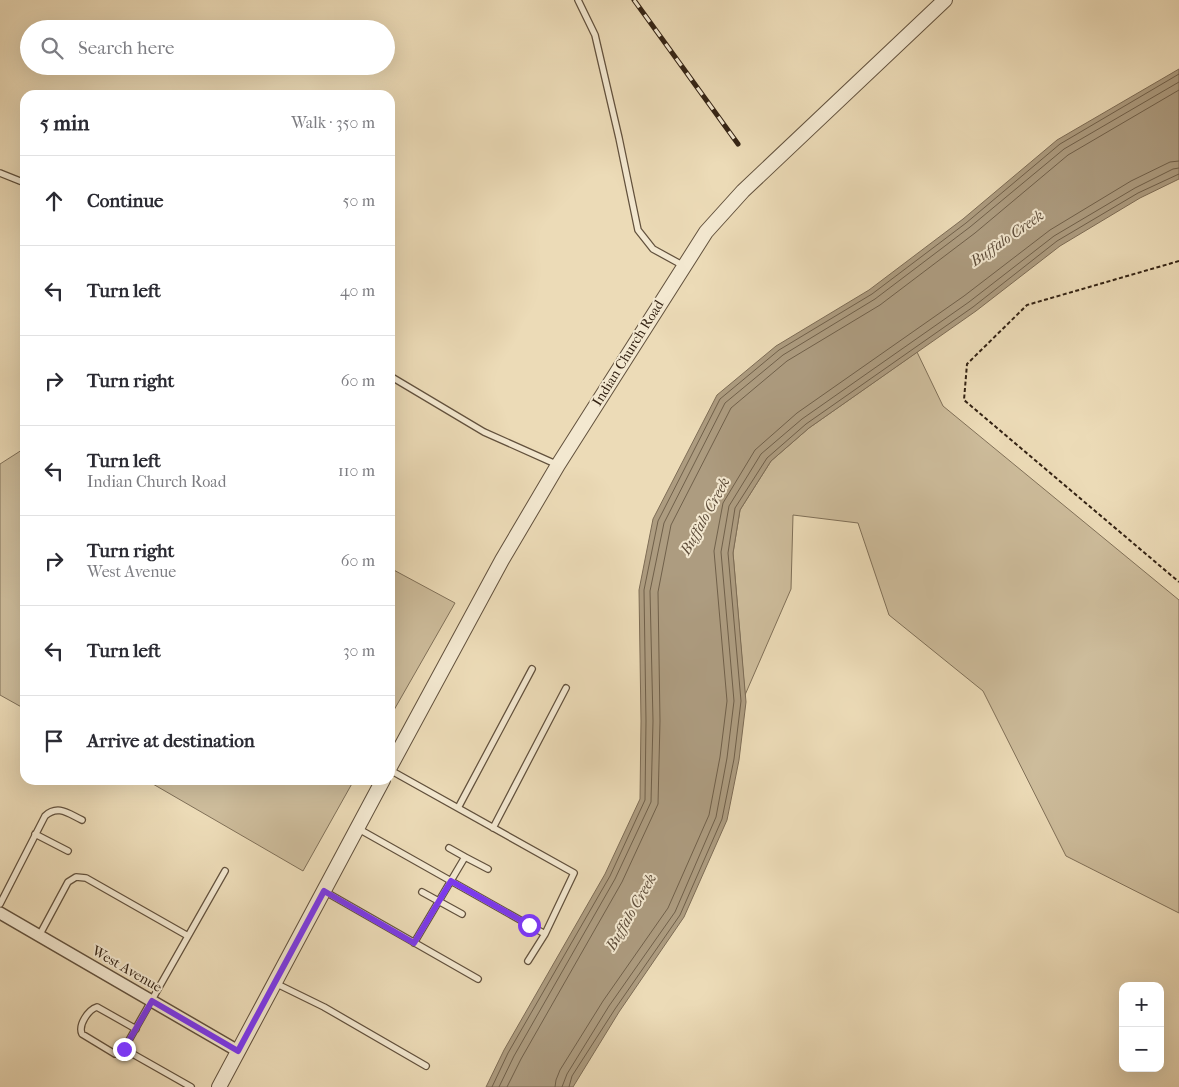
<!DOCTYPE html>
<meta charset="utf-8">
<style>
:root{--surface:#fff;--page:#f2f2f3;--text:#2b2b33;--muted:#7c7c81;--line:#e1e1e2}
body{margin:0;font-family:"IM FELL French Canon",serif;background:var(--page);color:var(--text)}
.controls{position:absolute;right:15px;bottom:15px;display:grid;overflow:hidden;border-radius:10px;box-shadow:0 5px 20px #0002}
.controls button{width:45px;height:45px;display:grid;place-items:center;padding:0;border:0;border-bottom:1px solid var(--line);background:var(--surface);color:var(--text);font:25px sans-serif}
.stop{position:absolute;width:15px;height:15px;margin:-11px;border:4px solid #7c3aed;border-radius:50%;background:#fff}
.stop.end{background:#7c3aed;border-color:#fff;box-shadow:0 1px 5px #0008}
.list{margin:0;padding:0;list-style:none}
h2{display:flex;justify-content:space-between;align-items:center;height:65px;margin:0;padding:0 20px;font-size:21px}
h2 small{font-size:16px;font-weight:400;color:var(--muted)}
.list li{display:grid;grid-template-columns:32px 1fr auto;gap:15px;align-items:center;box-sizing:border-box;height:90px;padding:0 20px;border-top:1px solid var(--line)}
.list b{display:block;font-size:19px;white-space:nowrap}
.list p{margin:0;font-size:16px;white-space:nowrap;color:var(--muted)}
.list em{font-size:16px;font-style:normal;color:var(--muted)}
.icon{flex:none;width:28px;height:28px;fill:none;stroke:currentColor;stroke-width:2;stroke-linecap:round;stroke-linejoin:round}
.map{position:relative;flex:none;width:1179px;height:1087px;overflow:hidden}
.search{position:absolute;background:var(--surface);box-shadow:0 5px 20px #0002;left:20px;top:20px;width:375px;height:55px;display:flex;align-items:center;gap:12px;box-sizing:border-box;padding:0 18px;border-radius:28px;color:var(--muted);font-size:19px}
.panel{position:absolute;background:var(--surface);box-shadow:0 5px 20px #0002;left:20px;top:90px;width:375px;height:695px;border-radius:15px}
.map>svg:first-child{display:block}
.green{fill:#cdbc9b;stroke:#807058}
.water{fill:#ad9c80;stroke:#7d6c55}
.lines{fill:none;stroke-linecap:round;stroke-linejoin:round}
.shore{stroke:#70604a;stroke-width:1}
.service-casing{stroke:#62513d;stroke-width:8}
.minor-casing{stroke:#62513d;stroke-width:14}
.tertiary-casing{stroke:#62513d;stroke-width:16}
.path{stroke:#342314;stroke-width:2;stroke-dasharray:4 2.5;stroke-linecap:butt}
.service{stroke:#f3e8d0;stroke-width:5.5}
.minor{stroke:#f3e8d0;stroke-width:11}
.tertiary{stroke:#f3e8d0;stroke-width:14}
.rail-casing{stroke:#342314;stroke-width:5}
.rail{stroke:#f3e8d0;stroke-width:3;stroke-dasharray:9;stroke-linecap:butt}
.route{stroke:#7c3aed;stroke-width:6}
.labels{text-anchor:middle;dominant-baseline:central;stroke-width:4;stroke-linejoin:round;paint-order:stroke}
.street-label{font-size:14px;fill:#342314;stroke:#f3e8d0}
.water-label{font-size:15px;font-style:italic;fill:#5e4d3a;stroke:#f3e8d0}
</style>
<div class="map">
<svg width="1179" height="1087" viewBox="0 0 1179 1087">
<rect width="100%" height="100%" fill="#ecdbb7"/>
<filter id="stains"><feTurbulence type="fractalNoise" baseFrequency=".004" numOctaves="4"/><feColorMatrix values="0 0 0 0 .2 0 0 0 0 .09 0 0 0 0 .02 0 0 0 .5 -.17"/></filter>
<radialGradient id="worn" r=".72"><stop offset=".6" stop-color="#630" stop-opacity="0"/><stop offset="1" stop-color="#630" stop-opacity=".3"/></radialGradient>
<path class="green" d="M917,352l26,54 236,194v313l-113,-57 -83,-165 -94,-76 -31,-92 -65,-8 -2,74 -46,106 -12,-142 7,-43 31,-49 38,-33z
M25,448v261l-25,-14v-231z
M390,568l65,35 -65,114z
M146,780h208l-51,91z"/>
<path class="water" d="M1179,69v110l-39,19 -80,48 -84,65 -167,117 -38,33 -31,49 -7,43 13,149 -7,58 -12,60 -43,97 -65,95 -46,75h-87l18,-37 101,-176 35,-75 1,-78 -2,-131 14,-71 64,-124 59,-49 93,-56 94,-71 94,-79z"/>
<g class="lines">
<path class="shore" d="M492,1087l16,-34 102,-177 35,-76 1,-79 -2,-131 14,-69 62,-122 59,-49 93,-56 94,-71 94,-79 119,-70
M499,1087l15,-31 101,-177 36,-77 2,-81 -3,-130 14,-68 61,-120 58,-48 92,-56 95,-72 94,-78 115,-67
M507,1087l14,-28 101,-177 36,-78 2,-83 -2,-129 13,-67 60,-117 56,-47 93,-56 95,-72 93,-78 111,-65
M555,1087l1,-7 4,-10 43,-69 65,-93 41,-93 11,-58 7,-56 -13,-150 9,-48 32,-53 42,-37 167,-117 86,-66 81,-49 39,-19 9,-1
M562,1087l5,-13 42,-68 66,-94 41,-95 11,-59 7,-57 -13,-149 8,-46 32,-52 41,-35 167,-117 85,-66 81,-48 38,-19 6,-1
M569,1087l3,-11 43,-67 65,-94 42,-96 12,-60 7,-58 -13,-148 7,-45 32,-50 39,-34 167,-117 84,-66 81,-48 41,-19"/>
<defs>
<path id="service" d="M578,0l17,35 24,103 19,92 15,19 31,17
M0,173l25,10
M390,376l94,56 74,33
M390,770l184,103 -29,61
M458,808l74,-139
M357,828l188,106 -17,27
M493,828l73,-140
M35,834l33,17
M465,857l23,12
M324,891l154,88
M422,892l40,22
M0,904l45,-88c13,-12 24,-2 37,4
M39,936l29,-54 8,-5 10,1 102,58
M414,943l51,-86 -16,-9
M275,983l49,24 102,59
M124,1049l-9,5 -33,-20c-4,-9 6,-24 15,-27l39,22
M191,1087l-67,-38 101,-178"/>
<path id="minor" d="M0,913l238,138"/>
<path id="tertiary" d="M390,767l112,-207 56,-95 148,-233 37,-41 202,-191
M219,1087l164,-307"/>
</defs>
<use href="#service" class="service-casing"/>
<use href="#minor" class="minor-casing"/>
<use href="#tertiary" class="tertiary-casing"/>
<path class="path" d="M1179,261l-152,44 -60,59 -3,36 215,182"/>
<use href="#service" class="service"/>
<use href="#minor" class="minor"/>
<use href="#tertiary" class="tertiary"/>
<defs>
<path id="rail" d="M634,0l104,144"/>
</defs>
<use href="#rail" class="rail-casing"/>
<use href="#rail" class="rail"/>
</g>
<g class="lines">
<path class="route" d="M124,1049l28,-48 86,50 86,-160 90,52 37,-62 78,44"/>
</g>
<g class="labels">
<g class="street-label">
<text transform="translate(628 353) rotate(-58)">Indian Church Road</text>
<text transform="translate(127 969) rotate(30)">West Avenue</text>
</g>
<g class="water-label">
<text transform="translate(1007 238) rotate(-35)">Buffalo Creek</text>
<text transform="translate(705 516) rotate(-61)">Buffalo Creek</text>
<text transform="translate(631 912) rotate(-60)">Buffalo Creek</text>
</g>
</g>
<rect width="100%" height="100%" filter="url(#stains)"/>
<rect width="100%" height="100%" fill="url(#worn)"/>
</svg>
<div class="controls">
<button>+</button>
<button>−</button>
</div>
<div class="stop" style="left:529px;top:925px"></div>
<div class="stop end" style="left:124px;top:1049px"></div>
<div class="search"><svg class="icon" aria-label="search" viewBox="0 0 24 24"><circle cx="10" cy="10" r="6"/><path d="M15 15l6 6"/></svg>Search here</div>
<section class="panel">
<h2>5 min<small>Walk · 350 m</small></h2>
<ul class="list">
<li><svg class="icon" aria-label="ahead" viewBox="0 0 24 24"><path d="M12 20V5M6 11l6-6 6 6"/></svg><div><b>Continue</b></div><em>50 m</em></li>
<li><svg class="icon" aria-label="left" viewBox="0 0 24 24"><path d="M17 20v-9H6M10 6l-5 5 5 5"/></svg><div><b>Turn left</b></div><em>40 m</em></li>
<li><svg class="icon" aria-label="right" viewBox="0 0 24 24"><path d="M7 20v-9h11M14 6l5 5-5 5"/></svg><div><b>Turn right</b></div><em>60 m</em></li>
<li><svg class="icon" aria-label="left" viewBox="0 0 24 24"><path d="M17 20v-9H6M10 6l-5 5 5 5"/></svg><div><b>Turn left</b><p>Indian Church Road</p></div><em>110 m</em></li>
<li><svg class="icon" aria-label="right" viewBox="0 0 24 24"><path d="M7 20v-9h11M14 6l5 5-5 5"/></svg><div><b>Turn right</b><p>West Avenue</p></div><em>60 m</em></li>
<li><svg class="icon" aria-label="left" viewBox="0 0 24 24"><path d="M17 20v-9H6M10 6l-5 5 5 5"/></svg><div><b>Turn left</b></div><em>30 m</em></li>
<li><svg class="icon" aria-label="arrive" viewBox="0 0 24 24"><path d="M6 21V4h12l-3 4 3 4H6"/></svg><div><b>Arrive at destination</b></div></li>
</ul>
</section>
</div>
